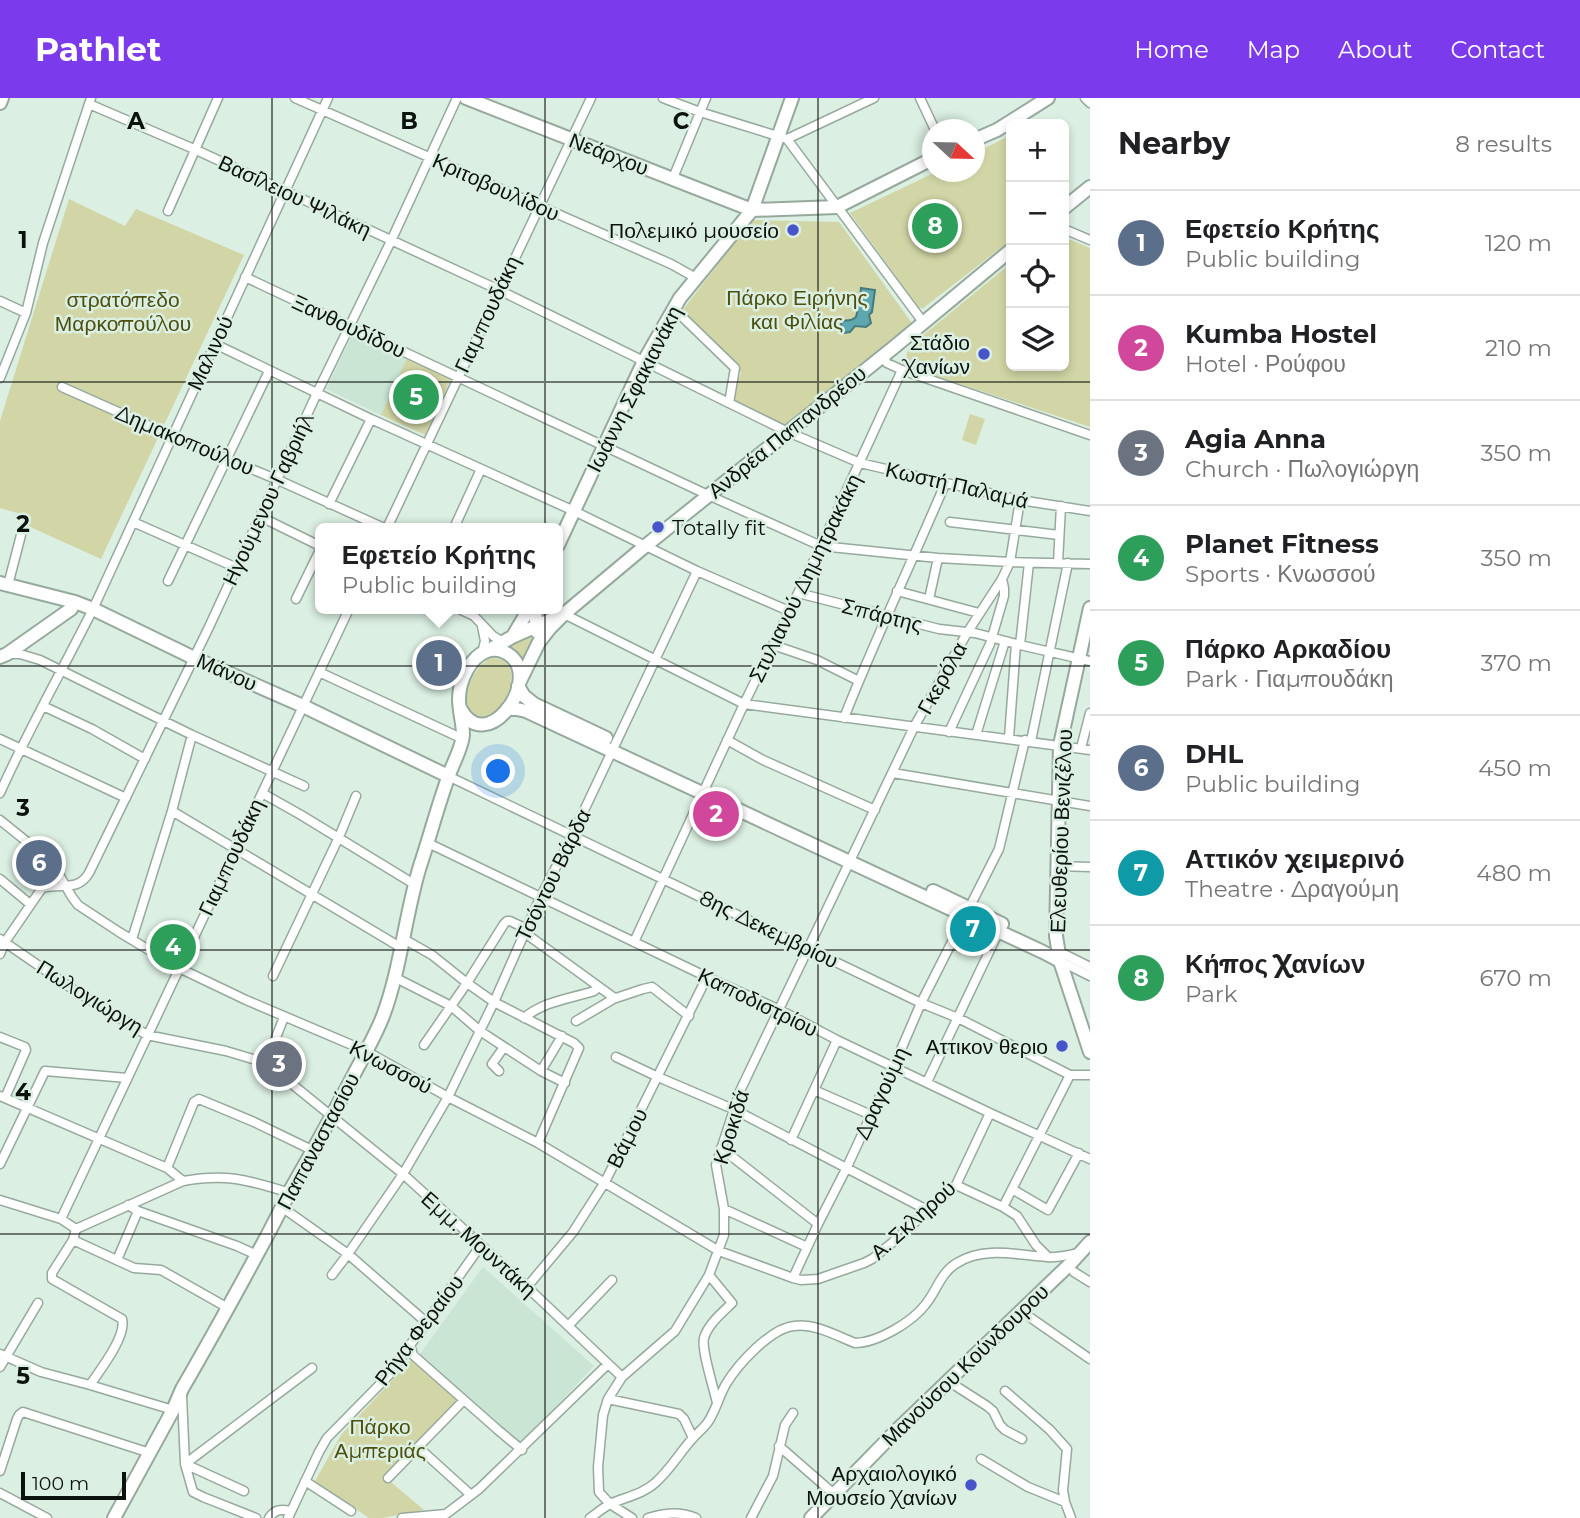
<!DOCTYPE html>
<meta charset="utf-8">
<style>
:root{--surface:#fff;--page:#f2f2f2;--text:#202124;--muted:#757577;--line:#e0e0e0;--accent:#7c3aed}
body{margin:0;font-family:Montserrat,sans-serif;background:var(--page);color:var(--text)}
.controls{position:absolute;right:21px;top:21px;display:grid;overflow:hidden;border-radius:10px;box-shadow:0 4px 10px #0003}
.controls button{width:63px;height:63px;display:grid;place-items:center;padding:0;border:0;border-bottom:2px solid var(--line);background:var(--surface);color:var(--text);font:35px sans-serif}
.compass{position:absolute;left:922px;top:21px;width:63px;height:63px;border-radius:50%;background:var(--surface);box-shadow:0 4px 10px #0003;rotate:112deg}
.scale{position:absolute;left:21px;bottom:18px;width:105px;box-sizing:border-box;padding-left:7px;border:4px solid #0c120e;border-top:0;font-size:19px;line-height:24px;white-space:nowrap;color:#0c120e;-webkit-text-stroke:5px #dbefe2;paint-order:stroke}
.you{position:absolute;left:499px;top:674px;width:24px;height:24px;margin:-18px;border:5px solid #fff;border-radius:50%;background:#1a73e8;box-shadow:0 0 0 10px #1a73e833}
.badge{display:grid;place-items:center;width:46px;height:46px;border-radius:50%;background:var(--accent);color:#fff;font-size:23px;font-weight:700}
.pin{position:absolute;translate:-50% -50%;border:4px solid #fff;box-shadow:0 2px 7px #0006}
.popup{position:absolute;left:315px;top:425px;width:248px;height:91px;box-sizing:border-box;display:grid;place-content:center;border-radius:10px;background:var(--surface);filter:drop-shadow(0 2px 5px #0005);font-size:23px;white-space:nowrap;color:var(--muted)}
.popup b{font-size:26px;color:var(--text)}
.popup::after{content:'';position:absolute;left:50%;top:100%;margin-left:-14px;border:14px solid transparent;border-top-color:var(--surface)}
.list{margin:0;padding:0;list-style:none}
h2{display:flex;justify-content:space-between;align-items:center;height:91px;margin:0;padding:0 28px;font-size:30px}
h2 small{font-size:23px;font-weight:400;color:var(--muted)}
.list li{display:grid;grid-template-columns:46px 1fr auto;gap:21px;align-items:center;box-sizing:border-box;height:105px;padding:0 28px;border-top:2px solid var(--line)}
.list b{display:block;font-size:26px;white-space:nowrap}
.list p{margin:0;font-size:23px;white-space:nowrap;color:var(--muted)}
.list em{font-size:23px;font-style:normal;color:var(--muted)}
.icon{flex:none;width:38px;height:38px;fill:none;stroke:currentColor;stroke-width:2;stroke-linecap:round;stroke-linejoin:round}
.map{position:relative;flex:none;width:1090px;height:1420px;overflow:hidden}
header{display:flex;align-items:center;gap:42px;box-sizing:border-box;height:98px;padding:0 35px;background:var(--accent);color:#fff}
header strong{font-size:33px}
nav{display:flex;gap:38px;margin-inline-start:auto;font-size:24px}
main{display:flex}
aside{flex:1;background:var(--surface)}
.map>svg:first-child{display:block}
.built{fill:#cae5d4}
.green{fill:#d2d6a6}
.water{fill:#5ea7af;stroke:#457a7f;stroke-width:2}
.lines{fill:none;stroke-linecap:round;stroke-linejoin:round}
.street-casing{stroke:#96a99d;stroke-width:11}
.secondary-casing{stroke:#96a99d;stroke-width:16}
.street{stroke:#fff;stroke-width:8}
.secondary{stroke:#fff;stroke-width:12}
.grid{fill:none;stroke:#0c120e;stroke-width:2;stroke-opacity:0.55}
.poi-dot{fill:#4855ca;stroke:#dbefe2;stroke-width:2.5}
.labels{text-anchor:middle;dominant-baseline:central;stroke-width:5;stroke-linejoin:round;paint-order:stroke}
.street-label{font-size:21px;fill:#0c120e;stroke:#dbefe2}
.poi-label{font-size:21px;fill:#0c120e;stroke:#dbefe2;text-anchor:end}
.park-label{font-size:21px;fill:#4d4f0f;stroke:#dbefe2}
.grid-label{font-size:23px;text-anchor:middle;font-weight:bold;fill:#0c120e;stroke:#dbefe2;stroke-width:5;stroke-linejoin:round;paint-order:stroke}
</style>
<header>
<strong>Pathlet</strong>
<nav><a>Home</a><a>Map</a><a>About</a><a>Contact</a></nav>
</header>
<main>
<div class="map">
<svg width="1090" height="1420" viewBox="0 0 1090 1420">
<rect width="100%" height="100%" fill="#dbefe2"/>
<path class="built" d="M353,235l54,25 -26,57 -55,-26z
M483,1169l111,99 -75,80 -102,-88z"/>
<path class="green" d="M1011,37v105l-89,69 -1,-2 -2,1 -69,-95 86,-41h38l1,-19z
M69,101l56,27 11,-17 108,46 -143,304 -73,-33 3,-9 -31,-9v-87z
M752,122l87,2 75,104 -128,104 -55,-30 10,-27 -59,-62z
M1064,139l26,11v179l-179,-59c-5,-8 -6,-14 -1,-22l101,-83v103h53z
M407,260l44,21 -26,56 -44,-20z
M970,316l15,5 -9,26 -14,-5z
M529,537l4,6 -10,28 -21,-22z
M491,560c40,-1 13,65 -12,58 -27,-8 -5,-51 12,-58z
M412,1261l47,41 -74,77 39,33 -42,8h-13l-54,-37 26,-46z"/>
<path class="water" d="M861,190l14,2 -3,22 -3,3 2,8 -5,4 -11,-1 -5,6 -6,1 -4,-5 2,-7 9,-1 5,-3 2,-8 -4,-6 6,-4z"/>
<g class="lines">
<defs>
<path id="street" d="M295,0l376,166 25,14
M663,0l37,14 87,27 136,183
M920,0l15,32
M1085,0l5,5
M89,6l105,45 305,141 289,142 72,31 160,37 70,11
M787,41l87,-41
M673,80l33,-80
M168,113l50,-113
M1064,131l26,11
M245,179l463,218 113,51 117,12 72,4 80,2
M0,203l26,12
M673,210l62,60 -6,35
M215,246l156,75 203,92 123,60 92,40
M882,257l5,8 15,7 188,65
M0,280l26,-65 17,-70 48,-145
M62,289l110,49 106,44 106,48
M329,406l42,-85
M261,419l59,29
M133,424l104,46
M950,424l109,13
M387,430l204,-430
M454,430l27,-59
M1058,465l3,-57
M168,483l101,-210
M8,487l13,-50
M897,493l82,22
M798,495l141,36 36,4 45,12 70,16
M296,501l24,-49
M929,501l9,-41
M459,511l15,7 19,20 10,6
M564,516l180,90 346,46
M773,547l44,15 42,21
M1020,547l9,-82
M482,555l3,-12 -3,-15
M8,556h12l20,6 152,75 112,51
M319,574l144,67
M43,608l49,23 53,30
M844,620c31,-79 68,-156 101,-234
M949,634l41,-88 14,-48v-8l-2,-9
M976,637l29,-94
M1009,640l7,-94
M0,641l126,59
M727,642l36,20 112,50
M1031,643l37,-178
M1081,650l9,-35
M893,675l197,33
M448,678l473,227 37,15 112,57h20
M0,695c28,-63 62,-122 93,-184l235,-511
M262,695l39,22 113,69
M172,713l228,136
M0,722l47,38 7,8 18,31 6,8 41,27 60,36 67,32 120,51 82,46 90,46 181,108 74,27 8,2 17,-1 46,-16 8,-4 21,-17 63,-57 34,-72
M428,745l279,134 73,33 57,30 153,73 100,46
M1057,768l33,1
M0,781l30,25
M525,835l88,64 3,1 27,-9 9,-2 37,29
M402,840l30,17 35,28 27,19 80,41 5,5 -41,95
M0,841l77,53 70,43 79,16 40,12 137,111 124,113 95,90
M132,841l40,-128 20,-76
M634,844l110,-238 77,-158 81,-176
M1058,853l32,16
M0,856l5,-12 37,-54c19,-6 35,5 47,-15l120,-246 108,-234 74,-152 66,-143
M1060,863l30,15
M273,878l66,-139 17,-41
M394,879l57,29 29,25 61,40 24,12
M524,920c20,-17 45,-19 70,-27l5,-4
M576,923l39,-23
M0,939l25,10 1,3 -21,48
M424,947l43,-62 37,-59 3,-3h3l17,8
M616,959l42,20 75,32 196,102
M266,965l18,-46
M499,973l-7,-7 12,-17
M541,973l21,-35
M927,984l72,-151
M814,992l57,25
M0,998l167,72 16,13
M791,1042l46,-100
M721,1050l97,76
M0,1066l45,-93 82,7
M167,1070l27,-66 5,-3 55,23 60,29
M956,1087l47,22 14,9 19,29 12,12
M1012,1091l36,21 31,-57
M0,1102l61,19 15,10
M128,1107l10,6 99,35 20,9
M1003,1109l67,-132
M283,1110l65,46 78,68
M724,1111l83,38
M61,1121l288,-610
M76,1131l107,-48c44,-8 65,-1 107,12
M76,1131l-3,11 -21,33v6l70,40c5,17 -22,51 -32,66
M73,1142l61,28 27,2 67,38
M117,1162l21,-49
M1074,1174l16,10
M332,1177l16,-21 55,-80 45,-77 46,-95 46,-104 32,-62 125,-265
M709,1177l23,28c-10,10 -24,21 -28,35 -3,11 10,51 13,65
M793,1180l25,-54 28,-55 48,-103 27,-63 78,-154 26,-109
M527,1189l46,-55 32,-50 102,-205
M1031,1220l59,41
M568,1228l44,-46
M410,1246l3,11 85,75 24,20
M0,1256l41,18 49,13 83,25
M0,1269l38,-64
M948,1283l39,25 6,5 7,14 5,5 17,9
M1005,1293l45,39 17,19 -4,41 2,12 6,16
M182,1298l3,68 8,28 10,5 53,21
M608,1301l71,15 5,5 9,19
M779,1348l55,48
M418,1349l53,48
M981,1361l47,28 37,15
M0,1373l17,-52 2,-4 4,-3 127,41
M388,1380l76,-78
M305,1383l46,30
M244,1393l-59,-27 127,-96
M0,1395l47,25
M269,1420c6,-9 12,-9 22,-7
M288,1420l31,-66 8,-14 62,-63 92,-130
M402,1420l44,-4 33,-25 129,-125
M590,1420c7,-5 14,-11 22,-15 14,-6 31,-9 43,-20 15,-13 25,-31 38,-45 5,-6 11,-10 15,-16 8,-12 11,-26 18,-38 12,-20 45,-56 68,-58 21,-3 43,10 61,17 22,0 57,-21 70,-38 12,-14 15,-32 32,-42 27,-17 60,-8 90,-6 10,1 21,-2 32,-4
M632,1420l-22,-14 -11,-12 -1,-25 5,-52 5,-16 14,-22 53,-46 34,-56 15,-40v-26l-8,-44 24,-74 174,-364 53,-94 35,-54 8,-17 10,-62
M648,1420c17,-5 32,-7 48,0
M751,1420l22,-42 12,-51 8,-12"/>
<path id="secondary" d="M466,0l286,112 85,-3 95,-48
M0,5l2,-5
M974,42l23,-10 51,-32
M1064,110l26,-21
M558,447l86,-184 36,-63 72,-88 40,-112
M0,485l75,19 18,7 101,49 109,48 145,70
M1090,510l-30,137 -4,191 4,25 30,91
M535,511l2,23
M513,538l16,-27
M489,552l23,-13 45,-20
M0,559l7,-3 64,-45 4,-7
M520,583l19,-39 11,-14 14,-14 80,-67 249,-199 118,-98
M518,588l6,10 10,8 72,34
M507,611h10l9,2 517,241 17,9
M933,793l69,33
M114,1420l59,-108 9,-21c29,-50 57,-101 85,-153 8,-15 16,-31 24,-47 20,-35 40,-71 59,-107 11,-22 24,-43 33,-66 18,-48 22,-101 37,-150 10,-30 18,-61 29,-91 4,-12 13,-27 14,-40 0,-12 -4,-24 -4,-36 0,-18 11,-42 28,-48 9,-3 18,0 25,6 28,27 -27,100 -52,51
M811,1420l85,-87 175,-168 19,-21"/>
</defs>
<use href="#street" class="street-casing"/>
<use href="#secondary" class="secondary-casing"/>
<use href="#street" class="street"/>
<use href="#secondary" class="secondary"/>
</g>
<path class="grid" d="M272,0v1420M545,0v1420M818,0v1420M0,284h1090M0,568h1090M0,852h1090M0,1136h1090"/>
<g class="poi-dot">
<circle cx="793" cy="132" r="7"/>
<circle cx="984" cy="256" r="7"/>
<circle cx="658" cy="429" r="7"/>
<circle cx="1062" cy="948" r="7"/>
<circle cx="971" cy="1387" r="7"/>
</g>
<g class="labels">
<g class="street-label">
<text transform="translate(609 56) rotate(21)">Νεάρχου</text>
<text transform="translate(496 89) rotate(24)">Κριτοβουλίδου</text>
<text transform="translate(295 98) rotate(25)">Βασίλειου Ψιλάκη</text>
<text transform="translate(487 216) rotate(-65)">Γιαμπουδάκη</text>
<text transform="translate(349 228) rotate(25)">Ξανθουδίδου</text>
<text transform="translate(210 255) rotate(-65)">Μαλινού</text>
<text transform="translate(634 291) rotate(-63)">Ιωάννη Σφακιανάκη</text>
<text transform="translate(787 334) rotate(-39)">Ανδρέα Παπανδρέου</text>
<text transform="translate(185 342) rotate(23)">Δημακοπούλου</text>
<text transform="translate(957 387) rotate(13)">Κωστή Παλαμά</text>
<text transform="translate(268 401) rotate(-65)">Ηγούμενου Γαβριήλ</text>
<text transform="translate(805 480) rotate(-64)">Στυλιανού Δημητρακάκη</text>
<text transform="translate(882 517) rotate(14)">Σπάρτης</text>
<text transform="translate(227 574) rotate(24)">Μάνου</text>
<text transform="translate(942 580) rotate(-61)">Γκερόλα</text>
<text transform="translate(1061 733) rotate(-88)">Ελευθερίου Βενιζέλου</text>
<text transform="translate(231 759) rotate(-65)">Γιαμπουδάκη</text>
<text transform="translate(553 777) rotate(-64)">Τσόντου Βάρδα</text>
<text transform="translate(769 831) rotate(26)">8ης Δεκεμβρίου</text>
<text transform="translate(90 899) rotate(32)">Πωλογιώργη</text>
<text transform="translate(758 904) rotate(26)">Καποδιστρίου</text>
<text transform="translate(391 969) rotate(28)">Κνωσσού</text>
<text transform="translate(881 995) rotate(-65)">Δραγούμη</text>
<text transform="translate(731 1029) rotate(-73)">Κροκιδά</text>
<text transform="translate(627 1040) rotate(-63)">Βάμου</text>
<text transform="translate(318 1043) rotate(-62)">Παπαναστασίου</text>
<text transform="translate(913 1122) rotate(-42)">Α. Σκληρού</text>
<text transform="translate(479 1146) rotate(42)">Εμμ. Μουντάκη</text>
<text transform="translate(419 1232) rotate(-53)">Ρήγα Φεραίου</text>
<text transform="translate(965 1267) rotate(-44)">Μανούσου Κούνδουρου</text>
</g>
<g class="poi-label">
<text x="779" y="132">Πολεμικό μουσείο</text>
<text x="970" y="244">Στάδιο<tspan x="970" dy="24">Χανίων</tspan></text>
<text x="672" y="429" text-anchor="start">Totally fit</text>
<text x="1048" y="948">Αττικον θεριο</text>
<text x="957" y="1375">Αρχαιολογικό<tspan x="957" dy="24">Μουσείο Χανίων</tspan></text>
</g>
<g class="park-label">
<text x="797" y="199">Πάρκο Ειρήνης<tspan x="797" dy="24">και Φιλίας</tspan></text>
<text x="123" y="201">στρατόπεδο<tspan x="123" dy="24">Μαρκοπούλου</tspan></text>
<text x="380" y="1328">Πάρκο<tspan x="380" dy="24">Αμπεριάς</tspan></text>
</g>
</g>
<g class="grid-label">
<text x="136" y="31">A</text>
<text x="409" y="31">B</text>
<text x="681" y="31">C</text>
<text x="23" y="150">1</text>
<text x="23" y="434">2</text>
<text x="23" y="718">3</text>
<text x="23" y="1002">4</text>
<text x="23" y="1286">5</text>
</g>
</svg>
<div class="controls">
<button>+</button>
<button>−</button>
<button><svg class="icon" aria-label="locate" viewBox="0 0 24 24"><circle cx="12" cy="12" r="6"/><path d="M12 2v4M12 18v4M2 12h4M18 12h4"/></svg></button>
<button><svg class="icon" aria-label="layers" viewBox="0 0 24 24"><path d="M12 4l9 5-9 5-9-5zM3 14l9 5 9-5"/></svg></button>
</div>
<svg class="compass" viewBox="-18 -18 36 36"><path d="M0-13l5 13h-10z" fill="#e53935"/><path d="M0 13l5-13h-10z" fill="#757577"/></svg>
<div class="scale">100 m</div>
<div class="you"></div>
<div class="pin badge" style="left:439px;top:565px;background:#5c6f8a">1</div>
<div class="popup"><b>Εφετείο Κρήτης</b>Public building</div>
<div class="pin badge" style="left:716px;top:716px;background:#d1479c">2</div>
<div class="pin badge" style="left:279px;top:966px;background:#6b7280">3</div>
<div class="pin badge" style="left:173px;top:849px;background:#2e9e5b">4</div>
<div class="pin badge" style="left:416px;top:299px;background:#2e9e5b">5</div>
<div class="pin badge" style="left:39px;top:765px;background:#5c6f8a">6</div>
<div class="pin badge" style="left:973px;top:831px;background:#0f9aa8">7</div>
<div class="pin badge" style="left:935px;top:128px;background:#2e9e5b">8</div>
</div>
<aside>
<h2>Nearby<small>8 results</small></h2>
<ul class="list">
<li><span class="badge" style="background:#5c6f8a">1</span><div><b>Εφετείο Κρήτης</b><p>Public building</p></div><em>120 m</em></li>
<li><span class="badge" style="background:#d1479c">2</span><div><b>Kumba Hostel</b><p>Hotel · Ρούφου</p></div><em>210 m</em></li>
<li><span class="badge" style="background:#6b7280">3</span><div><b>Agia Anna</b><p>Church · Πωλογιώργη</p></div><em>350 m</em></li>
<li><span class="badge" style="background:#2e9e5b">4</span><div><b>Planet Fitness</b><p>Sports · Κνωσσού</p></div><em>350 m</em></li>
<li><span class="badge" style="background:#2e9e5b">5</span><div><b>Πάρκο Αρκαδίου</b><p>Park · Γιαμπουδάκη</p></div><em>370 m</em></li>
<li><span class="badge" style="background:#5c6f8a">6</span><div><b>DHL</b><p>Public building</p></div><em>450 m</em></li>
<li><span class="badge" style="background:#0f9aa8">7</span><div><b>Αττικόν χειμερινό</b><p>Theatre · Δραγούμη</p></div><em>480 m</em></li>
<li><span class="badge" style="background:#2e9e5b">8</span><div><b>Κήπος Χανίων</b><p>Park</p></div><em>670 m</em></li>
</ul>
</aside>
</main>
